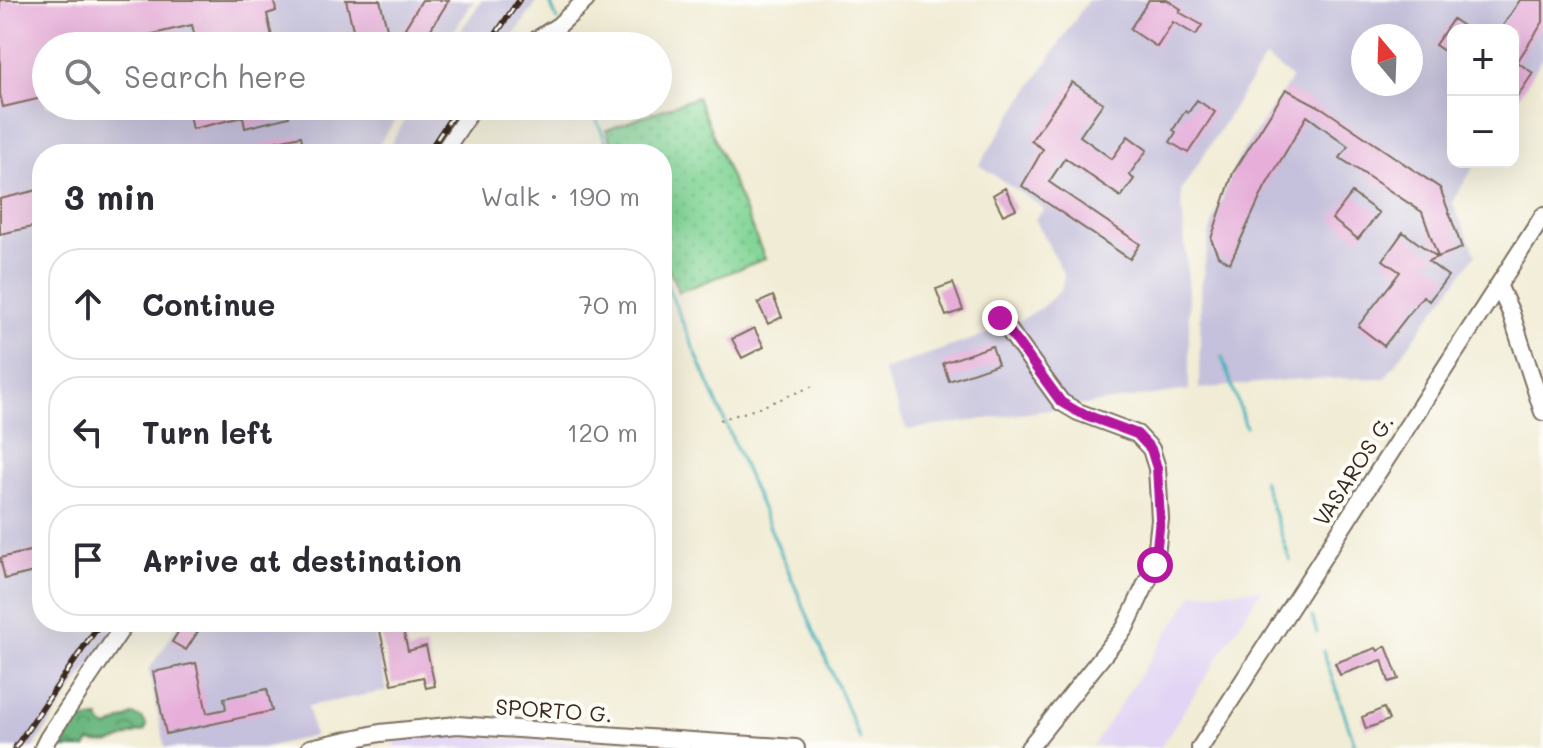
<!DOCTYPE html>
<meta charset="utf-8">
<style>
:root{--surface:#fff;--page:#f2f2f3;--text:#2b2b33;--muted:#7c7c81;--line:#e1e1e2}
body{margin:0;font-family:Mali,sans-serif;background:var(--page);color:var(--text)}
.controls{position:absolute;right:24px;top:24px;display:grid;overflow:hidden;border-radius:16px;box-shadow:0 8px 32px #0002}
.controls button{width:72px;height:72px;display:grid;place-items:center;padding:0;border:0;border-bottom:2px solid var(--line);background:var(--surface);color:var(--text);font:40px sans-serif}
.compass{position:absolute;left:1351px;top:24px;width:72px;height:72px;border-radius:50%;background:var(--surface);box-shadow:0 8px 32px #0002;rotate:341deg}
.stop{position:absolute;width:24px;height:24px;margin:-18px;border:6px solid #b5179e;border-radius:50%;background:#fff}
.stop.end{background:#b5179e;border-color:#fff;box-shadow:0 2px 8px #0008}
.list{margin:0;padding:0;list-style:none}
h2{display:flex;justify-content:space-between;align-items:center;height:104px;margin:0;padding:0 32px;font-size:34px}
h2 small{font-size:26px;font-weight:400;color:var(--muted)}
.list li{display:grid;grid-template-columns:52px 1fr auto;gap:24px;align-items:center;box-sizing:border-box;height:112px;margin:0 16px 16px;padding:0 16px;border:2px solid var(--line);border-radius:32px}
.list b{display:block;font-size:30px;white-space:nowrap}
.list em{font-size:26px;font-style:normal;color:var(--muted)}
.icon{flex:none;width:44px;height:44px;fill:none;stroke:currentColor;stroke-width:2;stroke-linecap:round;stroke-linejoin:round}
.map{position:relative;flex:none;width:1543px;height:748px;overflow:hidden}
.search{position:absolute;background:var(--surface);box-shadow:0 8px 32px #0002;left:32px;top:32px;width:640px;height:88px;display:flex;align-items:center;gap:20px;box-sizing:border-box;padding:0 28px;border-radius:44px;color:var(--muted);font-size:30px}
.panel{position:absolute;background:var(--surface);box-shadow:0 8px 32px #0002;left:32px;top:144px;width:640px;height:488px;border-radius:32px}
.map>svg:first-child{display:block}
.built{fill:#e1d4f4}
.industrial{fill:#c5c0db;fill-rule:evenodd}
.forest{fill:url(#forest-crowns);stroke:#53704f;stroke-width:2}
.garden{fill:url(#garden-dots);stroke:#60805b;stroke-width:2}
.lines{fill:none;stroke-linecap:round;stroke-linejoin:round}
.stream{stroke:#41b1bb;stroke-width:3}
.building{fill:#e6aed9}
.minor-casing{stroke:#7b6e5e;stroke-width:20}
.path{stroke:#7b6e5e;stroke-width:2;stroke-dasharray:2 6;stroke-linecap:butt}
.minor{stroke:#fff;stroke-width:16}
.rail-casing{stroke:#3b2a1e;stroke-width:6}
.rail{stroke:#fdfcf7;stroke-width:3;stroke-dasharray:9;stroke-linecap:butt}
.route{stroke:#b5179e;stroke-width:10}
.labels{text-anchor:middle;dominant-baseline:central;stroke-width:8;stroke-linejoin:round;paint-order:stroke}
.street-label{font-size:22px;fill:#3b2a1e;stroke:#fdfcf7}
</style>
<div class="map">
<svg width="1543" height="748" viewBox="0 0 1543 748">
<defs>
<pattern id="forest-crowns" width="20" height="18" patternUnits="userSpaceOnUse" patternTransform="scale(2)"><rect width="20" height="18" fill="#6bb780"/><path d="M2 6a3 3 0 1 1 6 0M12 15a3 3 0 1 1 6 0" fill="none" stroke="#599568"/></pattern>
<pattern id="garden-dots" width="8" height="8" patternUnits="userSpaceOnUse" patternTransform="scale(2)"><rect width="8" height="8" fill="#84d698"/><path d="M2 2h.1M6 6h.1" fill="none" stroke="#73b883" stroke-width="1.8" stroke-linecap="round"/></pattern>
</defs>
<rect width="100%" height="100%" fill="#fdfcf7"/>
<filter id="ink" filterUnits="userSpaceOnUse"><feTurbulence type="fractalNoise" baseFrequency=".0125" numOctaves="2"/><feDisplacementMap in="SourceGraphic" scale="16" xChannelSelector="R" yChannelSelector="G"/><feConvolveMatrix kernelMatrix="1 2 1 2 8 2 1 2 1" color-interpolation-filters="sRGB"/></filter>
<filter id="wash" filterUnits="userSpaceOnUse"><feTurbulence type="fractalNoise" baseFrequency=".006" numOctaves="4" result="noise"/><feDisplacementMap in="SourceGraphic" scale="32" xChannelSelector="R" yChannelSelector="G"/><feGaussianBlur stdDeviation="1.8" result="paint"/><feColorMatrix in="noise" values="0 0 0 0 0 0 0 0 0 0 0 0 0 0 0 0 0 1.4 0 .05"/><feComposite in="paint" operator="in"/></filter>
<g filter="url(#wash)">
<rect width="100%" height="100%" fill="#f1ecd5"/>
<path class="built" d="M1262,589l-102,159 -67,-2 101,-153z
M459,735l211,13h-274l-5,-8z"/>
<path class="industrial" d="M0,0h474l-30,46h-398v60h359l-33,48h-330v468h77l-86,126h-33z
M482,0h56l-31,46h-57z
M1088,0h455v58l-30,47v-75h-60v132h24l-25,40 24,52 -91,124 -86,1 -100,10 2,-102 9,-56 19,-51 13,-27 50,-75 -27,-20 -84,133 8,103v96l-282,40 -24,-60 130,-45 29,-18 19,-17 3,-15 -29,-56 9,-10 -65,-44zM1363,36h48v48h-48z
M413,106h54l-33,48h-49z
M180,622h192l15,69 -79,15 6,30 -53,12h-96l-16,-78z"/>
<path class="forest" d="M132,715l10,3 5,8 -3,5c-26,5 -25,17 -54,11l-4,6h-37c12,-15 29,-30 50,-30l2,6 7,4z"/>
<path class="garden" d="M697,97l68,162 -86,33 -17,-37v-101h-45l-11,-24z"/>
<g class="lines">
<path class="stream" d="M549,0l8,20
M560,34l5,12
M591,106l20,48
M662,274l198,465
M1222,357l24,70
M1263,480l27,80
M1312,617l5,15
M1323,651l33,97"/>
</g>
<g id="blocks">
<path class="building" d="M0,0h274l2,11 -9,3 7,32h-77l-5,-21 -91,21h-55v51l-43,10 -3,-13z
M346,0h34l10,41 -33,5z
M422,0h27l-25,40 -19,-12z
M1149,0h18l14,9 -2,3 23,13 -6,10 -23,-13 -16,25 -27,-18z
M1520,0h23v22l-26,40 16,11 -20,30v-73h-13z
M1453,19l16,11h-16v27l-18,-12z
M1072,82l31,21 -23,33 32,23 16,-23 19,14 -18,25 5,4 -13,18 -56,-39 -16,24 91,62 -10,15 -108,-73 21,-37 -12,-8z
M1286,89l36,19 118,80 22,60 -24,9 -16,-45 -82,-54 8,-12 -41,-30 -42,71 -35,76 -12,-7 -7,-17 22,-66z
M1197,100l18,12 -27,41 -18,-11 6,-10 -3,-2 12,-19 3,2z
M187,106h100l2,11 -44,11 -2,-11 -51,12z
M301,136l4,18h-68l-1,-4z
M1005,188l11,21 -13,6 -10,-20z
M42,189v36l-42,9v-35z
M1352,193l27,20 -21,26 -26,-20z
M1403,232l34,25 -9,4 20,15 -19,25 -6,-5 -39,50 -26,-20 42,-54 -17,-12z
M953,283l10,27 -17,6 -10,-27z
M773,296l9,21 -14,7 -10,-21z
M754,328l10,19 -22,11 -10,-19z
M992,346l6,18 -49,17 -6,-18z
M42,548v22l-37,9 -5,-21z
M184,622h20l-18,28 -14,-8z
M378,622h12l2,6 10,-3 6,26 18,-5 9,40 -9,2 -3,-11 -31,7z
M1386,646l13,33 -10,3 -7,-22 -42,15 -5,-12 41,-15 2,3z
M196,663l11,50 19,-4 -2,-11 43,-9 5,22 -106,23 -13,-62z
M1384,708l5,12 -23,9 -4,-12z"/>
</g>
</g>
<g filter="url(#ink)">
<use href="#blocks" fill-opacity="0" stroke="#7b6e5e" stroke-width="2"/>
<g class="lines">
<defs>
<path id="minor" d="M527,46l31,-20 28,-26
M442,154l32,-48
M1499,287l12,26 32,99
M1000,318l61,84 17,10 59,22 14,15 6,19 3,51 -5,46 -30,63 -96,120
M43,748l5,-10 78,-116
M310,748l70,-15 77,-8 339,23
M1200,748l343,-532"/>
</defs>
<use href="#minor" class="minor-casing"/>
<path class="path" d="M720,420l36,-11 57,-23"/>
<use href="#minor" class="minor"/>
<defs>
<path id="rail" d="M488,46l31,-46
M427,154l32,-48
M15,748l86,-126"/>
</defs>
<use href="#rail" class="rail-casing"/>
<use href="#rail" class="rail"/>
</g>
</g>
<g class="lines" filter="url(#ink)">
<path class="route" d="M1000,318l61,84 17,10 59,22 14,15 6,19 3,51 -5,46"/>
</g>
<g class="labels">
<g class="street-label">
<text transform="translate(1353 470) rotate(-57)">VASAROS G.</text>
<text transform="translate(554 710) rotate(4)">SPORTO G.</text>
</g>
</g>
</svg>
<div class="controls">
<button>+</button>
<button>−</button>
</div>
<svg class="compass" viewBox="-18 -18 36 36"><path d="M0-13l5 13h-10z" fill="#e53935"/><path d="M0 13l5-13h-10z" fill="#7c7c81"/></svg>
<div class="stop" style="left:1155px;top:565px"></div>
<div class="stop end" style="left:1000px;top:318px"></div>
<div class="search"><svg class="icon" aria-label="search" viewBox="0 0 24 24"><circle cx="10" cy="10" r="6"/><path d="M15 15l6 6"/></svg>Search here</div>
<section class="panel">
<h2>3 min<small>Walk · 190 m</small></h2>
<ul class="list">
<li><svg class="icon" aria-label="ahead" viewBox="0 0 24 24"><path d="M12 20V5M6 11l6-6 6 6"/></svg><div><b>Continue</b></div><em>70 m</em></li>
<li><svg class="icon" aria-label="left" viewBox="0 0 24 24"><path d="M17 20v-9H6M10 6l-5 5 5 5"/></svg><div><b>Turn left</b></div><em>120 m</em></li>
<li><svg class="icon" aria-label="arrive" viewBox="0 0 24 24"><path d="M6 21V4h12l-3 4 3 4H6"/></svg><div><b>Arrive at destination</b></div></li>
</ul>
</section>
</div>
